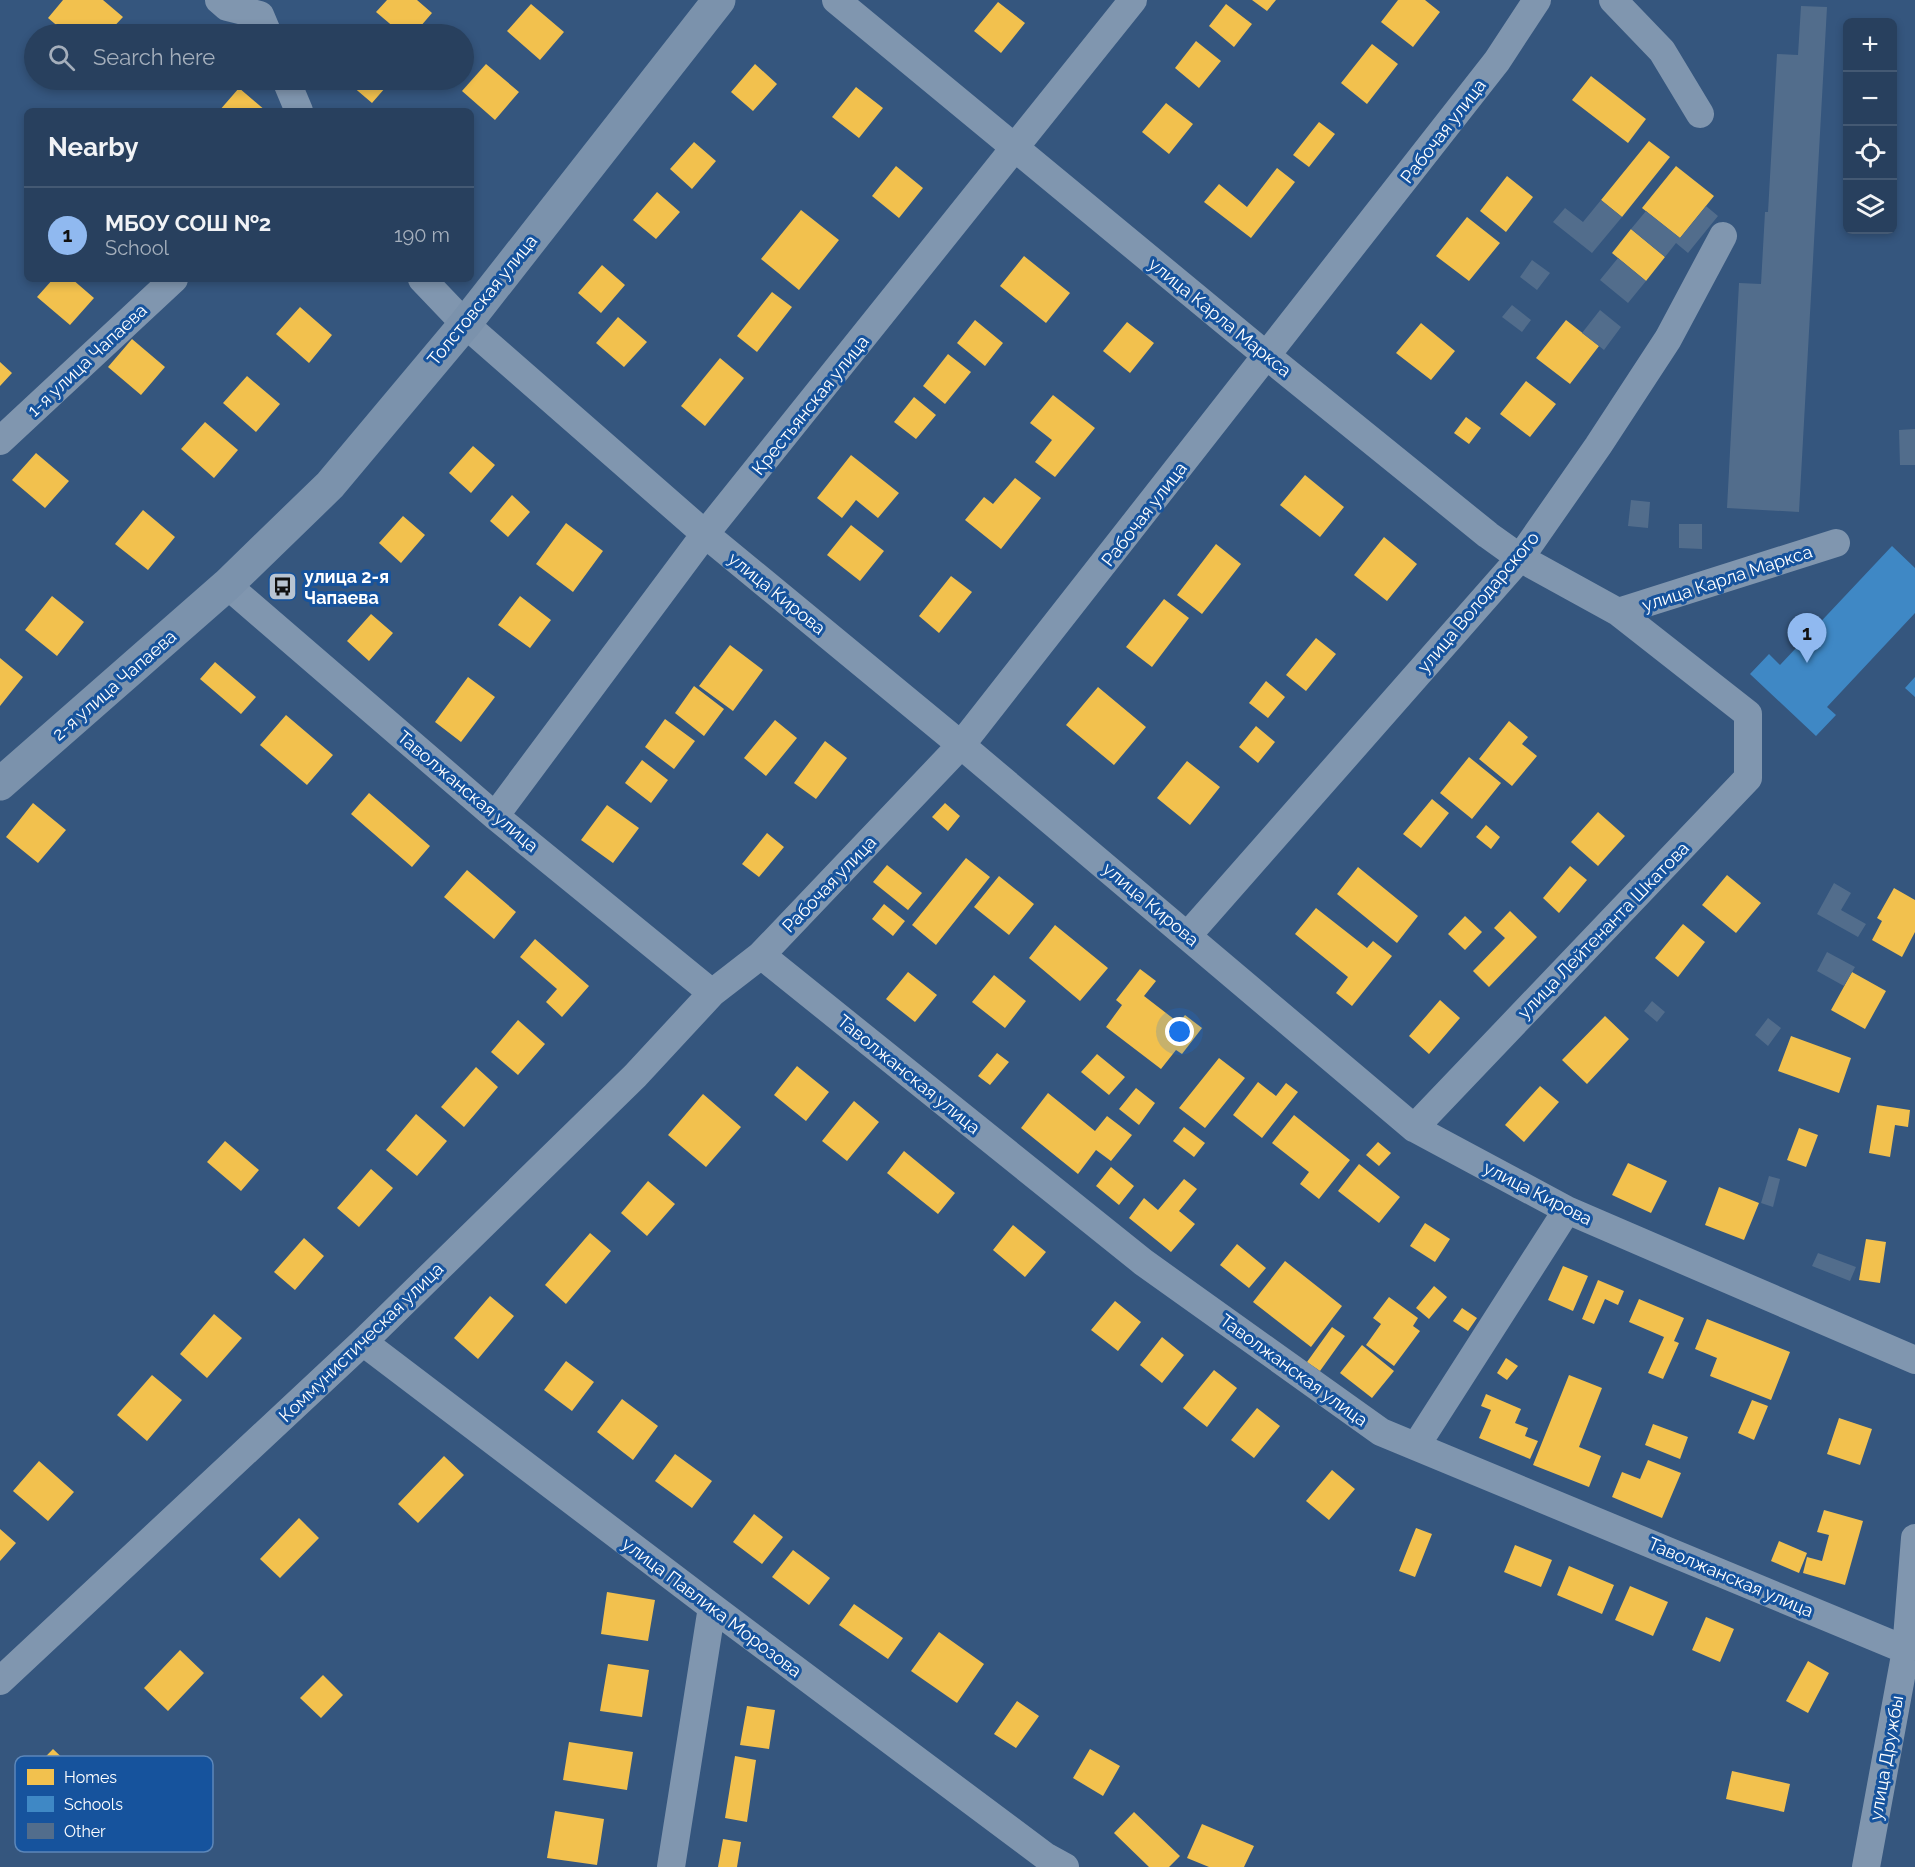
<!DOCTYPE html>
<meta charset="utf-8">
<style>
:root{--surface:#28405e;--page:#304764;--text:#f1f3f6;--muted:#a5afbc;--line:#445973;--accent:#90b9f0}
body{margin:0;font-family:Raleway,sans-serif;background:var(--page);color:var(--text)}
.controls{position:absolute;right:18px;top:18px;display:grid;overflow:hidden;border-radius:9px;box-shadow:0 3px 9px #0003}
.controls button{width:54px;height:54px;display:grid;place-items:center;padding:0;border:0;border-bottom:2px solid var(--line);background:var(--surface);color:var(--text);font:30px sans-serif}
.you{position:absolute;left:1180px;top:1032px;width:21px;height:21px;margin:-15px;border:4px solid #fff;border-radius:50%;background:#1a73e8;box-shadow:0 0 0 9px #1a73e833}
.badge{display:grid;place-items:center;width:39px;height:39px;border-radius:50%;background:var(--accent);color:#111;font-size:20px;font-weight:700}
.pin{position:absolute;translate:-50% -50px;filter:drop-shadow(0 2px 3px #0008)}
.pin::after{content:'';position:absolute;top:32px;width:21px;height:18px;background:inherit;clip-path:polygon(0 0,100% 0,50% 100%)}
.list{margin:0;padding:0;list-style:none}
h2{display:flex;justify-content:space-between;align-items:center;height:78px;margin:0;padding:0 24px;font-size:26px}
h2 small{font-size:20px;font-weight:400;color:var(--muted)}
.list li{display:grid;grid-template-columns:39px 1fr auto;gap:18px;align-items:center;box-sizing:border-box;height:96px;padding:0 24px;border-top:2px solid var(--line)}
.list b{display:block;font-size:22px;white-space:nowrap}
.list p{margin:0;font-size:20px;white-space:nowrap;color:var(--muted)}
.list em{font-size:20px;font-style:normal;color:var(--muted)}
.icon{flex:none;width:33px;height:33px;fill:none;stroke:currentColor;stroke-width:2;stroke-linecap:round;stroke-linejoin:round}
.map{position:relative;flex:none;width:1915px;height:1867px;overflow:hidden}
.search{position:absolute;background:var(--surface);box-shadow:0 3px 9px #0003;left:24px;top:24px;width:450px;height:66px;display:flex;align-items:center;gap:15px;box-sizing:border-box;padding:0 21px;border-radius:33px;color:var(--muted);font-size:22px}
.panel{position:absolute;background:var(--surface);box-shadow:0 3px 9px #0003;left:24px;top:108px;width:450px;height:174px;border-radius:9px}
.map>svg:first-child{display:block}
.homes{fill:#f2c14e}
.schools{fill:#3f88c5}
.building{fill:#526d8c}
.lines{fill:none;stroke-linecap:round;stroke-linejoin:round}
.street{stroke:#8096af;stroke-width:28}
.secondary{stroke:#7b92ac;stroke-width:33}
.labels{text-anchor:middle;dominant-baseline:central;stroke-width:6;stroke-linejoin:round;paint-order:stroke}
.street-label{font-size:18px;fill:#fff;stroke:#16539d}
.poi-label{font-size:18px;font-weight:bold;fill:#fff;stroke:#16539d;text-anchor:start}
.key{fill:#16539d;stroke:#5c87ba;stroke-width:1.5}
.key-label{font-size:16px;fill:#fff}
</style>
<div class="map">
<svg width="1915" height="1867" viewBox="0 0 1915 1867">
<rect width="100%" height="100%" fill="#35567e"/>
<path class="homes" d="M63,0h40l20,17 -16,17h-40l-19,-16z
M387,0h30l15,13 -18,21h-12l-26,-22z
M1252,0h24l-9,11z
M1398,0h27l15,12 -27,35 -32,-25z
M998,2l27,21 -24,30 -27,-22z
M531,4l33,28 -24,28 -33,-29z
M1226,4l26,20 -18,23 -25,-21z
M1196,41l25,20 -22,27 -24,-20z
M1372,44l26,20 -31,40 -26,-21z
M486,64l33,28 -24,28 -33,-29z
M755,64l22,20 -24,27 -22,-19z
M1591,76l55,43 -18,24 -56,-43z
M345,80h47l-20,23z
M856,87l27,21 -24,30 -27,-21z
M239,88l27,23h-47z
M1166,103l27,21 -24,30 -27,-22z
M1319,122l16,12 -26,33 -16,-12z
M1649,141l21,16 -48,60 -21,-17z
M694,142l22,19 -24,28 -22,-20z
M896,166l27,22 -24,30 -27,-22z
M1676,166l38,30 -34,42 -38,-30z
M1277,168l18,14 -44,56 -47,-36 15,-18 28,23z
M1507,176l26,21 -27,35 -26,-21z
M657,192l23,20 -24,27 -23,-19z
M801,210l38,30 -40,50 -38,-31z
M1467,217l33,26 -31,38 -33,-25z
M1631,229l34,28 -19,24 -34,-28z
M1024,256l46,37 -24,30 -46,-37z
M602,265l23,20 -24,28 -23,-20z
M53,279h19l22,19 -24,27 -33,-28z
M772,292l20,15 -35,45 -20,-16z
M300,307l32,28 -23,28 -33,-29z
M618,317l29,25 -23,25 -28,-24z
M975,320l28,23 -18,23 -28,-23z
M1566,320l33,26 -29,38 -34,-26z
M1127,322l27,21 -24,30 -27,-22z
M1421,323l34,28 -24,29 -35,-27z
M132,339l33,28 -24,28 -33,-28z
M948,354l23,18 -26,32 -22,-18z
M720,358l24,20 -39,48 -24,-20z
M0,362l12,11 -12,13z
M247,376l33,28 -24,28 -33,-29z
M1526,381l30,23 -26,33 -30,-23z
M1053,395l42,33 -40,49 -20,-15 17,-22 -22,-17z
M914,397l22,18 -20,24 -22,-17z
M1466,417l15,11 -12,16 -15,-11z
M205,422l33,28 -24,28 -33,-29z
M473,446l22,19 -24,28 -22,-20z
M36,453l33,28 -24,27 -33,-28z
M851,455l48,38 -21,25 -22,-18 -14,18 -25,-20z
M1305,475l39,32 -24,30 -40,-32z
M1015,478l26,20 -40,51 -36,-29 19,-23 9,7z
M512,495l18,17 -22,25 -18,-16z
M143,510l32,27 -27,33 -33,-26z
M403,516l22,19 -24,28 -22,-20z
M566,523l37,28 -30,41 -37,-28z
M851,525l33,26 -24,30 -33,-26z
M1384,537l33,27 -30,37 -33,-26z
M1216,544l25,20 -39,50 -25,-19z
M951,576l21,16 -33,41 -20,-17z
M52,596l32,26 -27,34 -32,-26z
M520,596l31,24 -21,28 -32,-23z
M1164,599l25,19 -37,49 -26,-20z
M371,614l22,19 -24,28 -22,-20z
M1316,638l20,16 -30,37 -20,-16z
M730,645l33,25 -30,41 -34,-25z
M0,658l23,19 -23,29z
M215,662l41,35 -15,17 -41,-35z
M468,677l27,20 -34,45 -26,-20z
M1266,681l19,16 -17,21 -19,-15z
M694,686l30,23 -20,27 -29,-23z
M1098,687l48,40 -32,38 -48,-40z
M286,715l47,40 -26,30 -47,-40z
M665,719l30,22 -21,28 -29,-22z
M775,720l22,18 -31,38 -22,-18z
M1509,721l19,16 -6,7 15,12 -25,30 -33,-27z
M1256,726l19,16 -17,21 -19,-16z
M825,741l22,17 -31,41 -22,-16z
M1469,757l32,26 -29,36 -32,-26z
M642,760l26,20 -17,23 -26,-20z
M1187,761l33,26 -30,38 -33,-27z
M369,793l61,53 -18,21 -61,-53z
M1432,799l17,14 -28,35 -18,-14z
M33,803l33,27 -28,33 -32,-26z
M945,803l15,13 -12,15 -16,-14z
M607,805l32,23 -26,35 -32,-23z
M1598,812l27,24 -27,30 -27,-24z
M1486,825l14,12 -9,12 -15,-12z
M767,833l17,14 -25,30 -17,-13z
M966,858l24,19 -54,68 -24,-20z
M887,865l35,28 -14,17 -35,-28z
M1570,866l17,14 -28,33 -16,-15z
M1358,867l60,49 -21,27 -60,-49z
M467,870l49,42 -22,27 -50,-42z
M1727,875l34,28 -25,30 -34,-28z
M999,876l35,28 -25,31 -35,-28z
M1894,888l21,12v32l-13,25 -30,-17 10,-19 -5,-3z
M884,904l21,17 -12,15 -21,-17z
M1316,908l51,40 6,-7 19,15 -40,50 -16,-13 12,-16 -53,-43z
M1510,911l27,26 -48,50 -16,-16 32,-33 -11,-10z
M1465,916l17,16 -17,18 -17,-16z
M1683,924l22,18 -27,35 -23,-19z
M1055,925l53,43 -28,33 -51,-43z
M535,939l54,47 -27,31 -16,-15 11,-13 -37,-32z
M1140,969l16,12 -12,15 35,27 6,-8 17,13 -20,26 -6,-4 -15,19 -55,-42 16,-22 -6,-5z
M908,972l29,23 -22,27 -29,-23z
M1852,972l34,19 -21,38 -34,-19z
M994,975l32,26 -21,27 -33,-26z
M1440,1000l20,18 -31,36 -20,-18z
M1605,1016l24,23 -42,45 -25,-24z
M518,1020l27,24 -27,31 -27,-23z
M1791,1036l60,22 -12,35 -61,-22z
M997,1053l12,9 -19,23 -12,-9z
M1097,1054l28,23 -16,18 -28,-23z
M1219,1058l26,20 -40,50 -26,-20z
M797,1066l32,26 -23,29 -32,-26z
M476,1067l22,20 -34,40 -23,-20z
M1258,1082l18,14 10,-13 12,9 -36,46 -29,-23z
M1540,1086l19,16 -35,40 -19,-17z
M1136,1088l19,15 -16,22 -20,-16z
M1048,1093l47,38 12,-15 25,19 -21,26 -15,-11 -18,24 -57,-46z
M703,1094l38,33 -35,40 -38,-32z
M854,1101l25,21 -32,39 -25,-20z
M1877,1105l33,5 -2,17 -13,-2 -5,32 -21,-4z
M416,1114l31,27 -30,35 -31,-26z
M1294,1115l56,45 -31,39 -19,-15 9,-12 -37,-29z
M1184,1127l21,16 -11,14 -21,-16z
M1799,1128l19,7 -12,32 -19,-7z
M225,1141l34,29 -18,21 -34,-29z
M1378,1142l13,11 -12,13 -13,-11z
M904,1151l51,42 -17,21 -51,-41z
M1628,1163l39,18 -16,32 -39,-18z
M1359,1164l41,33 -21,26 -41,-32z
M1111,1167l23,19 -15,19 -23,-19z
M371,1169l22,19 -34,39 -22,-19z
M1184,1179l13,10 -18,22 16,13 -24,28 -42,-34 15,-20 14,12z
M648,1181l27,23 -28,32 -26,-23z
M1719,1187l40,16 -15,37 -39,-15z
M1425,1223l25,16 -15,23 -25,-16z
M1013,1225l33,27 -21,25 -32,-27z
M590,1233l21,18 -45,53 -21,-19z
M304,1238l20,18 -29,34 -21,-18z
M1866,1239l20,3 -6,41 -21,-3z
M1237,1244l29,24 -17,20 -29,-23z
M1285,1261l57,45 -31,41 -58,-45z
M1563,1266l25,10 -15,35 -25,-11z
M1598,1280l26,11 -6,14 -13,-6 -11,25 -12,-5z
M1434,1286l13,11 -18,22 -13,-11z
M490,1296l24,20 -36,43 -24,-21z
M1389,1297l29,21 -5,8 7,5 -26,35 -28,-21 15,-21 -8,-6z
M1639,1299l45,19 -10,23 5,2 -16,36 -15,-6 16,-36 -35,-15z
M1115,1301l26,21 -23,29 -27,-21z
M1462,1308l15,10 -9,13 -15,-10z
M214,1314l28,24 -35,40 -27,-24z
M1707,1319l83,33 -19,48 -61,-24 7,-18 -22,-9z
M1332,1327l13,9 -25,35 -13,-9z
M1162,1337l22,18 -22,28 -22,-18z
M1362,1345l32,26 -22,27 -32,-25z
M1506,1358l12,8 -11,14 -10,-7z
M566,1361l28,21 -22,29 -28,-21z
M1214,1370l23,18 -30,39 -24,-19z
M152,1375l30,25 -35,41 -30,-26z
M1569,1375l33,13 -23,59 22,9 -12,31 -56,-22z
M1486,1394l35,15 -6,14 13,5 -3,8 13,5 -8,18 -51,-21 12,-28 -10,-4z
M622,1399l36,27 -25,34 -36,-28z
M1752,1400l16,6 -14,34 -16,-7z
M1257,1408l23,18 -26,32 -23,-18z
M1839,1418l33,11 -12,36 -33,-11z
M1653,1424l35,13 -8,22 -35,-14z
M675,1454l37,27 -20,27 -37,-27z
M444,1456l20,19 -46,48 -20,-19z
M1648,1460l33,13 -19,45 -50,-21 10,-25 18,7z
M39,1461l35,31 -26,29 -35,-30z
M1332,1470l23,19 -26,31 -23,-19z
M1824,1510l39,11 -18,64 -42,-12 4,-16 15,4 7,-26 -12,-3z
M754,1514l29,23 -21,27 -29,-22z
M299,1518l20,20 -39,40 -20,-19z
M1416,1528l16,6 -17,43 -16,-6z
M0,1529l16,14 -16,18z
M1779,1541l28,12 -8,20 -28,-12z
M1515,1545l37,15 -11,27 -37,-15z
M793,1550l37,28 -21,27 -37,-28z
M1569,1566l45,19 -12,29 -45,-19z
M1630,1586l38,16 -15,34 -38,-16z
M607,1592l48,8 -7,41 -47,-7z
M854,1604l49,34 -15,21 -49,-34z
M1706,1617l28,12 -14,33 -28,-12z
M939,1632l45,32 -27,39 -46,-32z
M180,1650l24,23 -36,38 -24,-23z
M1808,1661l21,12 -21,40 -22,-12z
M608,1664l41,6 -7,47 -42,-6z
M323,1675l20,20 -22,23 -21,-20z
M1017,1701l22,15 -23,32 -22,-14z
M747,1706l28,4 -6,39 -29,-4z
M569,1742l64,10 -6,38 -64,-10z
M53,1749l19,18 -36,38 -19,-19z
M1090,1749l30,17 -17,30 -30,-18z
M735,1756l21,4 -9,62 -22,-4z
M1732,1771l58,13 -6,28 -58,-13z
M555,1811l49,8 -7,46 -50,-7z
M1134,1812l46,44 -11,11h-20l-35,-34z
M1202,1824l52,22 -10,21h-35l-22,-9z
M723,1839l18,3 -4,25h-19z"/>
<path class="schools" d="M1892,546l23,22v45l-88,94 9,8 -20,21 -66,-62 19,-20 11,11z
M1915,677v20l-10,-9z"/>
<path class="building" d="M1801,6l26,1 -28,505 -72,-4 12,-225 22,1 4,-72h3l9,-158 21,1z
M1601,200l21,17 -30,36 -39,-31 12,-14 18,14z
M1706,206l12,10 -30,37 -12,-10 -11,14 -34,-28 15,-18 34,27z
M1618,258l28,23 -18,22 -28,-23z
M1532,260l18,13 -13,17 -17,-13z
M1512,305l19,15 -9,12 -20,-15z
M1600,310l21,17 -17,23 -22,-17z
M1915,429v36h-15l-1,-35z
M1631,500l19,2 -2,26 -20,-2z
M1679,524h23v25l-23,-1z
M1834,883l17,10 -10,17 25,14 -8,13 -41,-23z
M1827,952l28,15 -11,19 -27,-15z
M1652,1001l13,11 -8,10 -13,-11z
M1768,1018l13,10 -13,18 -13,-11z
M1769,1176l11,3 -7,28 -12,-4z
M1818,1253l38,14 -6,14 -38,-15z"/>
<g class="lines">
<path class="street" d="M219,0l8,7 33,8 8,19
M836,0l431,356 221,179 32,23 98,54 130,102v64l-334,350
M1613,0l49,51 38,63
M286,80l13,31
M422,279l43,45 240,210 256,211 453,383 153,82 348,150
M0,441l174,-162
M227,585l268,231 217,177
M1618,612l218,-69
M495,816l210,-282 428,-534
M1188,935l332,-377 78,-112 70,-107 55,-103
M761,955l382,307 238,170 525,218
M363,1342l349,265 333,249 20,11
M1416,1446l151,-236
M0,1681l363,-339 272,-266 77,-83 49,-38 200,-210 536,-684 40,-61
M671,1867l41,-260
M1866,1867l40,-217 9,-112"/>
<path class="secondary" d="M0,784l227,-199 103,-100 135,-161 254,-324"/>
</g>
<defs>
<symbol id="bus-square" viewBox="-11 -11 22 22"><rect x="-9" y="-9" width="18" height="18" rx="4" fill="#b8c4d2" stroke="#16539d"/><path d="M-5-6H5V4H4V6H2V4H-2V6H-4V4H-5ZM-3.5-4V0h7V-4ZM-3.5 1.2v1.5H-2V1.2ZM2 1.2v1.5H3.5V1.2Z" fill="#111"/></symbol>
</defs>
<g fill-rule="evenodd">
<use href="#bus-square" x="266" y="570" width="33" height="33"/>
</g>
<g class="labels">
<g class="street-label">
<text transform="translate(1443 131) rotate(-52)">Рабочая улица</text>
<text transform="translate(482 300) rotate(-51)">Толстовская улица</text>
<text transform="translate(1220 317) rotate(39)">улица Карла Маркса</text>
<text transform="translate(87 360) rotate(-43)">1-я улица Чапаева</text>
<text transform="translate(810 405) rotate(-51)">Крестьянская улица</text>
<text transform="translate(1144 514) rotate(-52)">Рабочая улица</text>
<text transform="translate(1727 578) rotate(-18)">улица Карла Маркса</text>
<text transform="translate(777 593) rotate(39)">улица Кирова</text>
<text transform="translate(1478 602) rotate(-50)">улица Володарского</text>
<text transform="translate(114 685) rotate(-41)">2-я улица Чапаева</text>
<text transform="translate(468 791) rotate(40)">Таволжанская улица</text>
<text transform="translate(829 884) rotate(-46)">Рабочая улица</text>
<text transform="translate(1151 904) rotate(40)">улица Кирова</text>
<text transform="translate(1603 930) rotate(-46)">улица Лейтенанта Шкатова</text>
<text transform="translate(909 1074) rotate(39)">Таволжанская улица</text>
<text transform="translate(1538 1193) rotate(27)">улица Кирова</text>
<text transform="translate(361 1342) rotate(-44)">Коммунистическая улица</text>
<text transform="translate(1294 1370) rotate(36)">Таволжанская улица</text>
<text transform="translate(1731 1577) rotate(23)">Таволжанская улица</text>
<text transform="translate(712 1607) rotate(37)">улица Павлика Морозова</text>
<text transform="translate(1886 1758) rotate(-80)">улица Дружбы</text>
</g>
<g class="poi-label">
<text x="304" y="576">улица 2-я<tspan x="304" dy="21">Чапаева</tspan></text>
</g>
</g>
<rect x="15" y="1756" width="198" height="96" rx="9" class="key"/>
<rect x="27" y="1769" width="27" height="16" fill="#f2c14e"/>
<rect x="27" y="1796" width="27" height="16" fill="#3f88c5"/>
<rect x="27" y="1823" width="27" height="16" fill="#526d8c"/>
<g class="key-label">
<text x="64" y="1783">Homes</text>
<text x="64" y="1810">Schools</text>
<text x="64" y="1837">Other</text>
</g>
</svg>
<div class="controls">
<button>+</button>
<button>−</button>
<button><svg class="icon" aria-label="locate" viewBox="0 0 24 24"><circle cx="12" cy="12" r="6"/><path d="M12 2v4M12 18v4M2 12h4M18 12h4"/></svg></button>
<button><svg class="icon" aria-label="layers" viewBox="0 0 24 24"><path d="M12 4l9 5-9 5-9-5zM3 14l9 5 9-5"/></svg></button>
</div>
<div class="you"></div>
<div class="pin badge" style="left:1807px;top:663px">1</div>
<div class="search"><svg class="icon" aria-label="search" viewBox="0 0 24 24"><circle cx="10" cy="10" r="6"/><path d="M15 15l6 6"/></svg>Search here</div>
<section class="panel">
<h2>Nearby<small></small></h2>
<ul class="list">
<li><span class="badge">1</span><div><b>МБОУ СОШ №2</b><p>School</p></div><em>190 m</em></li>
</ul>
</section>
</div>
